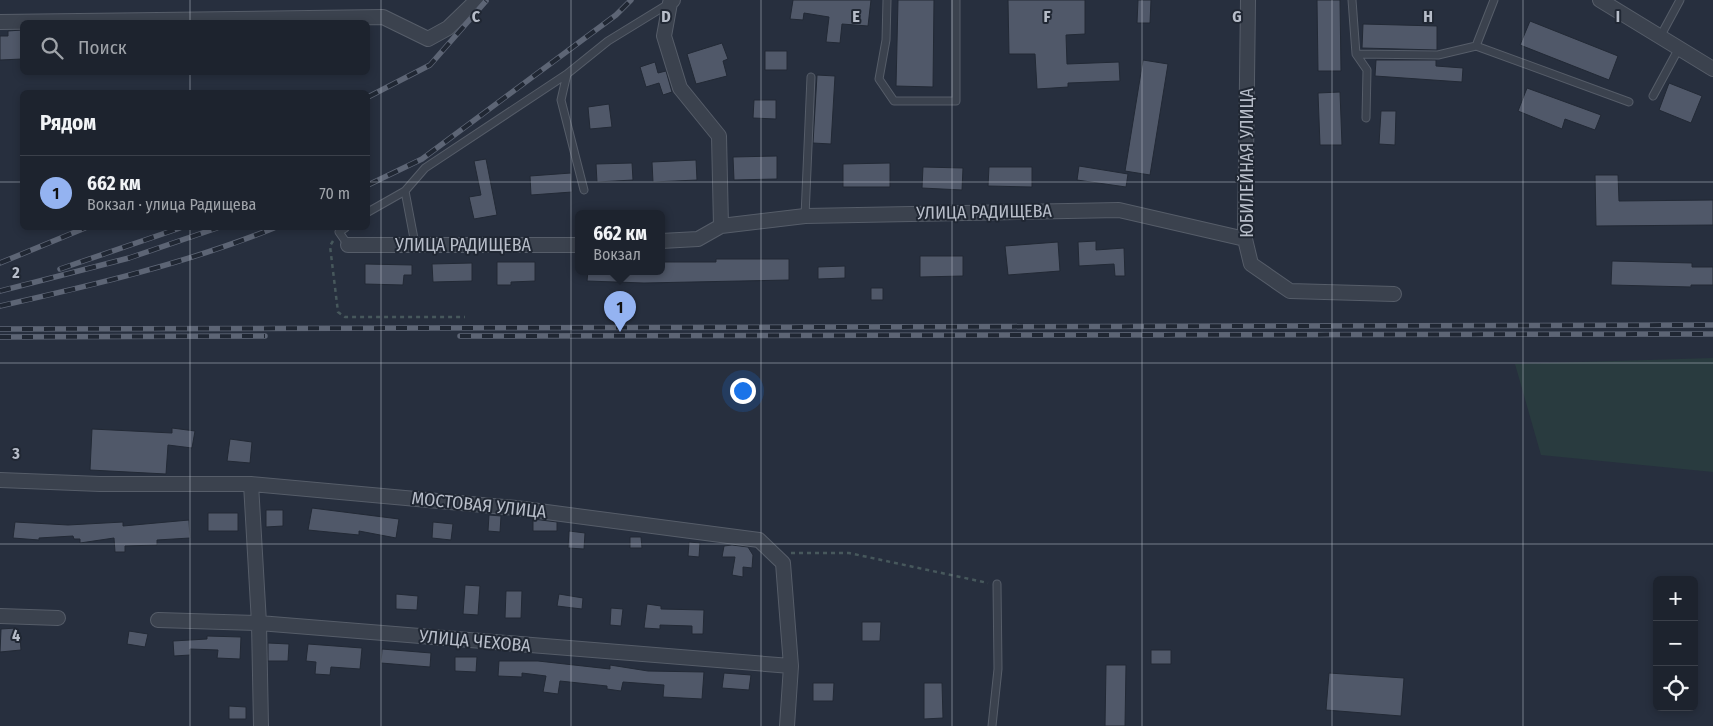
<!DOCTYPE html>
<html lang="ru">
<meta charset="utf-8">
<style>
:root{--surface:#1d232e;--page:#252b36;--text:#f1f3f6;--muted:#a0a4aa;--line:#3b404a;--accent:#94b3f1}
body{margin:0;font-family:"Fira Sans Condensed",sans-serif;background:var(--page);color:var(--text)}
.controls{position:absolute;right:15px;bottom:15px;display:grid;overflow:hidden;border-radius:8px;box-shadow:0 2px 8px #0003}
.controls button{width:45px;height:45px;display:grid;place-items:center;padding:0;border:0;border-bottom:1px solid var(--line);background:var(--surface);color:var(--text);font:25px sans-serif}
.you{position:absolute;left:742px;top:390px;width:18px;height:18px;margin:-12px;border:4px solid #fff;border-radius:50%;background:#1a73e8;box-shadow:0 0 0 8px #1a73e833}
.badge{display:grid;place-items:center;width:32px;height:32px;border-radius:50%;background:var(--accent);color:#111;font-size:16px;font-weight:700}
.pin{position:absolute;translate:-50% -41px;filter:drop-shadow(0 1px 2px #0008)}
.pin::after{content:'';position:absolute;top:26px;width:18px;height:15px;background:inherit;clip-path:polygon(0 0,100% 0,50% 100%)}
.popup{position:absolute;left:575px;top:210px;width:90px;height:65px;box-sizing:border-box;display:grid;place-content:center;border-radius:8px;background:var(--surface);filter:drop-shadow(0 1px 4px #0005);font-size:16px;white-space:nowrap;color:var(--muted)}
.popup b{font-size:19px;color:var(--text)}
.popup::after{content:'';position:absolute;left:50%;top:100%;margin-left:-10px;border:10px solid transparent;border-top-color:var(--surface)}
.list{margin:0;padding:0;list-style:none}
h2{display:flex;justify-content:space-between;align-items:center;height:65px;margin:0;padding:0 20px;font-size:21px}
h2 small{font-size:16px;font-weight:400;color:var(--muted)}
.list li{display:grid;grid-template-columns:32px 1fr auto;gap:15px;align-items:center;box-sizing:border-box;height:75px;padding:0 20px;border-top:1px solid var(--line)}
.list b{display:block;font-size:19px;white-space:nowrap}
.list p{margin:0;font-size:16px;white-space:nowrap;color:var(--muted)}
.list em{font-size:16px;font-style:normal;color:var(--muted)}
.icon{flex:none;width:28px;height:28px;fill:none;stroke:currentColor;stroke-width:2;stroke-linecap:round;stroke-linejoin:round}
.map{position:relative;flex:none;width:1713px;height:726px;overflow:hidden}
.search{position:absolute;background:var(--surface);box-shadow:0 2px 8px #0003;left:20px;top:20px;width:350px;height:55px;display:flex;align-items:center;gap:12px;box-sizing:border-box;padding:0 18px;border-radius:8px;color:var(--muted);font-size:19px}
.panel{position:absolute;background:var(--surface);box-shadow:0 2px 8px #0003;left:20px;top:90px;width:350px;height:140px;border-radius:8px}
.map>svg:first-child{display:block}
.green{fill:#293b3f}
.building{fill:#505869;stroke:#222935}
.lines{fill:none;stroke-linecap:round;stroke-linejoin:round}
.service-casing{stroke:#565d69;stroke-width:9}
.minor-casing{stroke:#565d69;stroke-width:16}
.path{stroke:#47585c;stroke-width:2.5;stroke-dasharray:4 4;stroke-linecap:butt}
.service{stroke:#3b424e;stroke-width:7}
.minor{stroke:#3b424e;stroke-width:14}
.rail-casing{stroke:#5d6575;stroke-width:5.5}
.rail{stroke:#202733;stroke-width:4;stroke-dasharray:11;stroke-linecap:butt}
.grid{fill:none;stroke:#b7bdc9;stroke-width:1;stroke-opacity:0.55}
.labels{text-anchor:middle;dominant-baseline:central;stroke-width:4;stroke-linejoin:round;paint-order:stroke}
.street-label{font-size:18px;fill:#b7bdc9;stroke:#202733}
.grid-label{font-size:16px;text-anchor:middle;font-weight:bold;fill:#b7bdc9;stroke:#202733;stroke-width:4;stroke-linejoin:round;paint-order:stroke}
</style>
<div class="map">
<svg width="1713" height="726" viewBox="0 0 1713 726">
<rect width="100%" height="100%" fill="#272f3e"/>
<path class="green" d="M1713,358v114l-172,-17 -26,-91z"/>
<path class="building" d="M793,0h78l-3,26 -26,-2 -2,19 -14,-1 3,-25 -25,-4 -1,7 -13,-1z
M898,0h36l-1,87 -37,-1z
M1008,0h77v34l-19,1 1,29 52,-2 1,19 -52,2v4l-31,2 -2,-35h-26z
M1138,0h13l-1,23h-13z
M1317,0h23l1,71h-23z
M1530,21l88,35 -9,24 -89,-35z
M1363,24l74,2v24l-75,-2z
M22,30v29l-22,1v-24h8v-5z
M722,43l6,16 -5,2 4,15 -31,8 -9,-30z
M765,51h22v19h-22z
M1143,60l25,4 -18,111 -25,-4z
M1376,60h60v6l27,2 -1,14 -87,-6z
M655,62l3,11 8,-2 6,21 -9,3 -4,-12 -13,4 -6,-20z
M817,75l18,1 -4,68 -18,-1z
M1669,83l33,13 -11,27 -32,-13z
M1527,88l74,27 -6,15 -30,-11 -3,10 -44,-18z
M1340,92l2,53h-22l-2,-52z
M754,100h22v19l-23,-1z
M609,104l3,23 -22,2 -2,-22z
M1381,111h15l-1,34 -16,-1z
M777,156v23l-43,1 -1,-23z
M486,159l11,56 -23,4 -5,-22 12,-2 -7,-34z
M696,160l1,20 -44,2 -1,-20z
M632,163l1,17 -36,2 -1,-18z
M890,163v24h-47v-23z
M1079,166l49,8 -2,13 -49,-7z
M923,167l40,1 -1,22 -40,-2z
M989,167h43v20l-44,-1z
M571,173l1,19 -41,3 -1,-19z
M1595,175h23l1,26 94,-1v25l-117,1z
M1096,241v9l28,-2 1,28h-10l-1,-12 -35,2 -1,-24z
M1058,242l2,29 -52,4 -3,-29z
M920,256h43v20l-43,1z
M716,259h73v21l-145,3 -57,-2 1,-10h73v-9h55z
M1612,261l80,2v4h21v18h-22v2l-80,-2z
M497,262h38v19l-24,1v3h-14z
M472,263v18l-39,1 -1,-18z
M365,264l47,1v10h-8l-1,10 -38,-1z
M845,266v12l-27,1v-12z
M871,288h12v12h-12z
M172,428l23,3 -3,17 -24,-3 -2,29 -76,-4 2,-41 80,4z
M230,439l22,3 -2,21 -23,-2z
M312,508l87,11 -3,19 -37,-7v4l-51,-5z
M266,510h17v16l-17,1z
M208,513h30v18h-30z
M489,515l12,1 -1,16 -12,-1z
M533,519l24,3v9h-24z
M189,520l1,18 -33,2v5l-32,1v6h-10l-1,-14 -34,5v-4h-6l-1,-3 -34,2v2l-26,-2 2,-16 53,3 55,-3v4z
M433,522l20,2 -2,16 -19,-2z
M569,531l16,2 -1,16 -16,-1z
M630,537h11l1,11h-12z
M689,542l11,1 -1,14 -11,-1z
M732,545l16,2 5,8 -1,13 -9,-1v10l-11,-2 3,-18h-13l2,-11z
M465,585l15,1 -2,29 -15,-1z
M506,591h16l-1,27h-16z
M396,594l22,2 -1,14 -21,-1z
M559,594l24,4 -1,11 -25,-3z
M647,604l14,2v3l43,1 -1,24h-11v-8l-32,-1v4l-16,-1z
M611,608l12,1 -2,17 -11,-1z
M862,622h19l-1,19h-18z
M16,628v8h4l1,14 -21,2 1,-23z
M129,631l19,3 -3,13 -18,-3z
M207,636l34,1 -1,22 -23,-1 1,-8 -28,-1v6l-16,1 -1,-15 34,-2z
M268,643l21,1 -1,17h-20z
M308,644l54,4 -2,21 -29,-2 -1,8 -15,-1 1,-12 -10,-1z
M382,649l49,4 -1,14 -49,-4z
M1151,650h20v14h-20z
M455,657h22l-1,15 -21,-1z
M499,661h39l72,8v-4l38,6 56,1 -2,27 -39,-2 1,-12 -41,-3 -2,9 -14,-2v-3l-47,-5 -2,13 -15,-2 3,-16 -24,-3v4l-24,-1z
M1106,665h20l-1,61h-20z
M724,673l27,2 -2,15 -27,-2z
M1329,673l75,5 -3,38 -75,-6z
M813,683h21l-1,18h-20z
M924,683h18l1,35 -19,1z
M229,706l17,1v12h-17z"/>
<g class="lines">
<defs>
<path id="service" d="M887,0l-1,40 -7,39 15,22h62v-101
M1352,0l4,54 11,16 -1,48
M1494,0l-18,46 153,56
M1660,37l20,-37
M1356,54l82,1 38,-9
M567,74l-6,26 23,90
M1653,96l26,-48
M405,191l10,53
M368,212l37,-21 20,-23 142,-94 41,-33 62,-38
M805,216l6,-139
M345,228l-6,4 9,13
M992,726l6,-57 -1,-85"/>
<path id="minor" d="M673,0l-3,3 -6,33 16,52 39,48 2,90 84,-10 314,-6 126,29
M1248,0l-3,239 6,25 39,27 104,3
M1600,0l113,69
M0,22l383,-5 45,22 20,-11 29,-28
M661,241l37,-2 23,-13
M348,245h231
M0,480l100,4h151l265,24 243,32 24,23 8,103 -4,60
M251,484l8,139 2,103
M0,616l58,2
M158,620l101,3 532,43"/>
</defs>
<use href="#service" class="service-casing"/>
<use href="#minor" class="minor-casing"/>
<path class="path" d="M333,241l-3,5 8,66 7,5h120
M791,553h58l139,30"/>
<use href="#service" class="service"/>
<use href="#minor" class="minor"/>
<defs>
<path id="rail" d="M368,97l62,-32 56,-64
M368,185l54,-26 194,-144 15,-15
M0,263l85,-35
M60,269l120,-41
M0,291l129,-33 88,-30
M0,306c93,-21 185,-42 274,-78
M0,329l1713,-4
M460,336l1253,-2
M0,337l265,-1"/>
</defs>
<use href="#rail" class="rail-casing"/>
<use href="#rail" class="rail"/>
</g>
<path class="grid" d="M190,0v22M381,0v726M571,0v726M761,0v726M952,0v726M1142,0v726M1332,0v726M1523,0v726M190,72v20M0,182h22M368,182h1345M190,228v498M0,363h1713M0,544h1713"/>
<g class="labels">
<g class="street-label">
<text transform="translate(1247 163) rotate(-90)">ЮБИЛЕЙНАЯ УЛИЦА</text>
<text transform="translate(984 212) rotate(-1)">УЛИЦА РАДИЩЕВА</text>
<text x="463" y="245">УЛИЦА РАДИЩЕВА</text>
<text transform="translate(479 505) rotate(6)">МОСТОВАЯ УЛИЦА</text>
<text transform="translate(475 641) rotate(5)">УЛИЦА ЧЕХОВА</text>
</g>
</g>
<g class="grid-label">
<text x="476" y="22">C</text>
<text x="666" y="22">D</text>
<text x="856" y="22">E</text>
<text x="1047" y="22">F</text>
<text x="1237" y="22">G</text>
<text x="1428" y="22">H</text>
<text x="1618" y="22">I</text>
<text x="16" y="278">2</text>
<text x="16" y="459">3</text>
<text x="16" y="641">4</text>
</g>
</svg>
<div class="controls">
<button>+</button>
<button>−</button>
<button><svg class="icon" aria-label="locate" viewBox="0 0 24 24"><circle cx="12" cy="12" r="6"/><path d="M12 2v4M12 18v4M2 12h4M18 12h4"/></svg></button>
</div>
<div class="you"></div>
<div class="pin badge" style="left:620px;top:332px">1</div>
<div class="popup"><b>662 км</b>Вокзал</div>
<div class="search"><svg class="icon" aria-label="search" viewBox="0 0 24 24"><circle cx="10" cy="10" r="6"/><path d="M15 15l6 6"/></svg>Поиск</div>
<section class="panel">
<h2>Рядом<small></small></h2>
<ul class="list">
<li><span class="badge">1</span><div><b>662 км</b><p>Вокзал · улица Радищева</p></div><em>70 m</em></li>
</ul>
</section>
</div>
